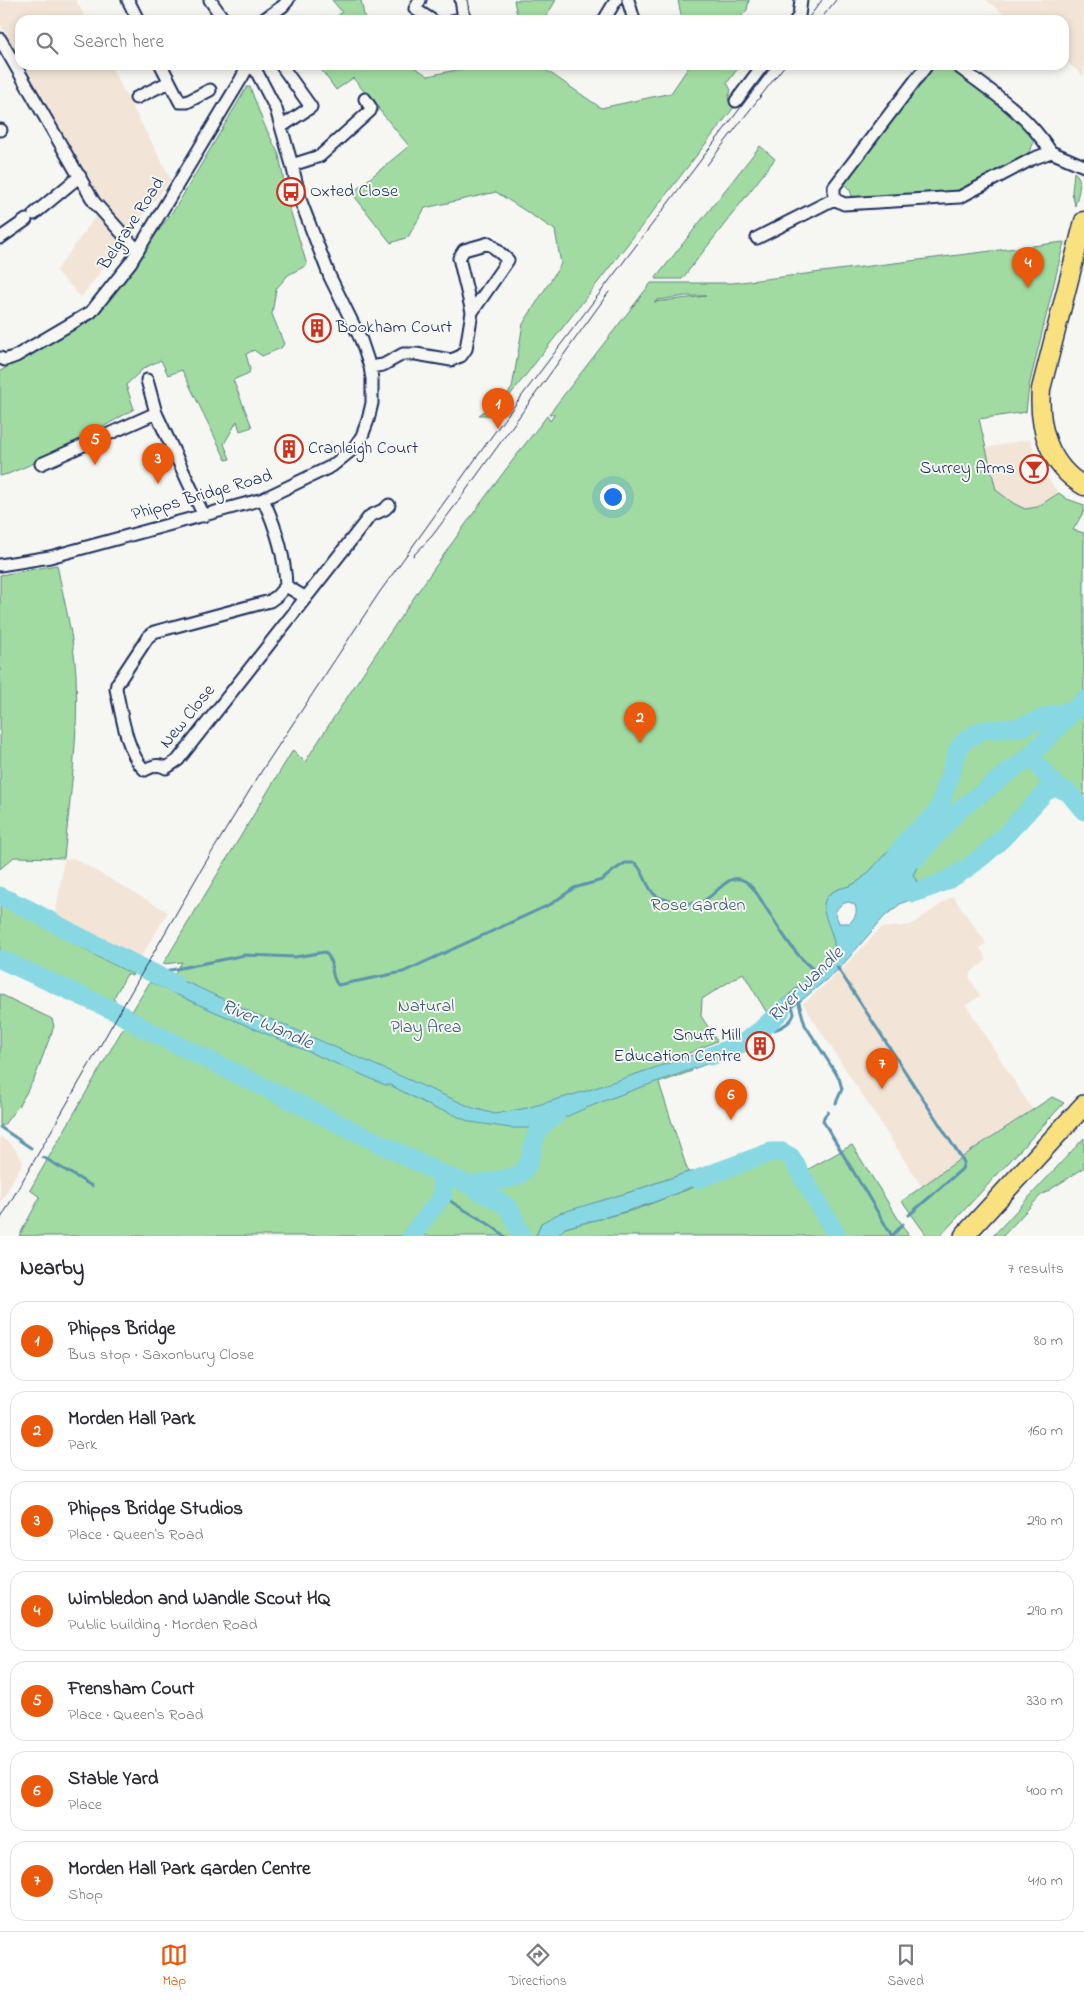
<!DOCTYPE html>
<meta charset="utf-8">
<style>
:root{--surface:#fff;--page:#f7f7f7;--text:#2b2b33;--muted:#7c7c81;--line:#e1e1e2;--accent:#ea580c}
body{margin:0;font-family:"Indie Flower",sans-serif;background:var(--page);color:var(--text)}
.you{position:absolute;left:612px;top:496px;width:18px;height:18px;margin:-12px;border:4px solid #fff;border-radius:50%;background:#1a73e8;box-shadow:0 0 0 8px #1a73e833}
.badge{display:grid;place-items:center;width:32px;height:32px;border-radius:50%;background:var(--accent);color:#fff;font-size:16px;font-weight:700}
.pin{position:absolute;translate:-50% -41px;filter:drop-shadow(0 1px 2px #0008)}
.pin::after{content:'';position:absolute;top:26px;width:18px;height:15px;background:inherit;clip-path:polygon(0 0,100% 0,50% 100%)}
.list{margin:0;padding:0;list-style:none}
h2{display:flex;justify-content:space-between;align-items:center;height:65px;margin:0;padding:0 20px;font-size:21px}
h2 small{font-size:16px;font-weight:400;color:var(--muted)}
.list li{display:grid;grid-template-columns:32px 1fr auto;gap:15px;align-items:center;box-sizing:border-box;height:80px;margin:0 10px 10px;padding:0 10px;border:1px solid var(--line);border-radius:15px}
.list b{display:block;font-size:19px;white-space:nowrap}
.list p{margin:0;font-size:16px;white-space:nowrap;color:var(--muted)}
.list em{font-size:16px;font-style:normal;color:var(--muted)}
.icon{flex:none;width:28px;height:28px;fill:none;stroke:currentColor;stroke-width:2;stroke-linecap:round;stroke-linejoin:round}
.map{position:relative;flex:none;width:1084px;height:1236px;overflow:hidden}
.search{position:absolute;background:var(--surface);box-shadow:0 2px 8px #0003;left:15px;right:15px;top:15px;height:55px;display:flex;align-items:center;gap:12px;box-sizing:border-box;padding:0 18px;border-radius:15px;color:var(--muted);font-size:19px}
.sheet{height:695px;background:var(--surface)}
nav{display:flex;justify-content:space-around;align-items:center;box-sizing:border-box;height:70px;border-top:1px solid var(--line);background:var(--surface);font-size:14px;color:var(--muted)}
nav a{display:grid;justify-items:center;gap:2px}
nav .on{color:var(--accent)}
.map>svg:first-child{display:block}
.built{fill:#f2e5d7}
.green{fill:#a1dba1;stroke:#5e8580;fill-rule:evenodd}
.water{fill:#87d8e2;stroke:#5c94ad;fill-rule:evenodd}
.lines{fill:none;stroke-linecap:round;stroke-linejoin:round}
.stream{stroke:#5c94ad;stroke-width:3}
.river{stroke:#87d8e2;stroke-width:19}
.minor-casing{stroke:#1b2f5e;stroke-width:15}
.primary-casing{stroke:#1b2f5e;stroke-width:21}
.trunk-casing{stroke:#1b2f5e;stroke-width:22}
.minor{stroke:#f6f6f2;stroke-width:11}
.primary{stroke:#fae180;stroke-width:18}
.trunk{stroke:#fae180;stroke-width:19}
.tram{stroke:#1b2f5e;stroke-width:1}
.labels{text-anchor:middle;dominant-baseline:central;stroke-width:4;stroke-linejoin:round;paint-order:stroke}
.poi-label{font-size:18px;fill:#1b2f5e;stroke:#f6f6f2;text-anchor:start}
.street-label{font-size:18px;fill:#1b2f5e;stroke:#f6f6f2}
.park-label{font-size:18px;fill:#3c5a6f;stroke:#f6f6f2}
.water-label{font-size:19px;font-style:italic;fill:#36597f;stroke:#f6f6f2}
</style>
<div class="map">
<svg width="1084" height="1236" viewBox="0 0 1084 1236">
<rect width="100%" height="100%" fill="#f6f6f2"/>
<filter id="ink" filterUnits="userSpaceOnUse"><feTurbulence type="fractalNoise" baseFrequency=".02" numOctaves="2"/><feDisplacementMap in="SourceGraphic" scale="10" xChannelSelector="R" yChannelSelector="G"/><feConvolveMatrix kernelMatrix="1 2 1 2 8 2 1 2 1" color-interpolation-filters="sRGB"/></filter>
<g filter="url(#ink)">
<path class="built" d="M0,0h76l10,20h-66v39l-20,-35z
M986,0h98v76l-20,-16v-40h-52z
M24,65h86l61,114 -90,118 -25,-26 48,-66z
M972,389l14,59 44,-9 7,20 11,20 11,14 -22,14 -12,2 -26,15z
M64,858l4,2 5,-2 95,54 -30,50 -83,-43z
M953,896l33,47 -6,5 7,12 -16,12 -2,5 11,19 -14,9 66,104 -62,42 -48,36 -119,-183 37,-33 41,-43 30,-3z
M0,1136l13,10 10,16 -23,41z"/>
<path class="green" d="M332,0h29l4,20h-32l9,-8z
M514,0h42l-12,20h-26z
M678,0h71l-2,10 -9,10h-56z
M318,65h93l17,11 51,-11h63l1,3 58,40 70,-15 19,-28h47l2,2 -12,16 4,7 -3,10 7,6 -238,306 -6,3h-12l26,-18 7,-9 11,-64 38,-60 -6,-34 -59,-38 -71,16 -17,29 -17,6 -39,-50 57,-47 -56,-68 -17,12z
M932,65c6,0 14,-1 19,1 13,7 76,56 81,67 5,9 -2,18 -7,24l-68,36 -104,6 -3,-9 -8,-8z
M247,87h3l13,35 16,33 9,48 19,62 -19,10 -12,14 -4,25 12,30 -3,4 -19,8 -8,-6 -8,4 4,15 -1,4 -16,7 19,47 -12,4 -3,-10 -13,23 6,15 -4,1 -44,-90 -14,5 -7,-15 -17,8 -18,17 8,24 -76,44 -50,21 -8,2v-105l94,-52 82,-112z
M760,146l15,13 -93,120h-27z
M1074,172c10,7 4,22 1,34l-3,-14z
M1064,242l-35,144 -3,26 -47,7 17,71 17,13 12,6 12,-2 22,-14 8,6 17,6v6l-11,19 11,3v263l-17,-13h-19c-24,19 -100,113 -131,99l-4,-7 18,-34 -15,12 -12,4 -2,-1v-3l5,-7 -8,-6c-11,12 -32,38 -47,45 -8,4 -15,3 -22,9l6,53 -2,10 -67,56 -24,-40 -41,26 -1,17 16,25 -30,13 5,17 -33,12 29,89 -147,51 -5,13h-9l-4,-8 -10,4 -1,4h-493l21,-39 -10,-7 95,-165 14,7 7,-10 -15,-9 19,-31 15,7 17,-27 -19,2 130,-214 12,12c76,-118 155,-236 242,-346l3,5 5,-7h-6l102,-131h82zM686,296h20l-52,6 4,-2z
M57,565c7,36 17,73 19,110 3,61 -6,122 -12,183l-50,-1 -14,12v-294z
M0,902l100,56 33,16 -1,2 -5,-2 -14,25 4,3 -1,2 -35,-15 -81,-38z
M0,994l52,25 2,7 -19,51 -14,25 -18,24 -3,-1z
M1052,1097l12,6 -124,133h-13l-25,-35 73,-53z
M1084,1138v30l-44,28 -37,40h-10z
M852,1145l57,91h-350l1,-3 5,-5 72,-19 57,-22 85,-29 7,2 10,16z"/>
<path class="water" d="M909,838l-2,8 -5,7 2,4 12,-5 16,-13 -19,36 4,7 5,2 12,-3 2,4 -3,5 -33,14 -16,13 -45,52 -74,62 -6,-8 8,-10 67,-56c4,-21 -11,-35 -10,-52 1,-12 13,-16 22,-18 25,-6 38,-43 63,-49zM849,902l6,3c3,8 0,12 -5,18h-11l-4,-10c3,-7 7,-10 14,-11z
M154,971l37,13 66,31 21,7 195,86 22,6 32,-6 59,-17 121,-41 19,-4 8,1 -6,9c-64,25 -131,43 -191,75l-8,-3h-18l-41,-6 -24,-11 -10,-2 -46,-24h-5c-78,-35 -158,-66 -235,-103z
M720,1171c-49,30 -99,42 -155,57l-5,5 -1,3h-23l5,-13 19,-10 70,-21 58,-20z
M519,1227l4,1 4,8h-15l1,-4z"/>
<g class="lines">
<path class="stream" d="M837,967l127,195 -2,7 -53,46
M156,973l89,-18 50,2 30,-5c10,9 4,24 13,33l65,-13 148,-68 23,-16 28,-8 11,-9 12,-8h10c10,9 11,24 20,32 5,4 13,5 18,6 10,2 21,4 30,0 14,-6 25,-30 42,-20 9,5 15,18 21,27 15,23 29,49 52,65
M798,1000l7,25 34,53 3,11 -6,14
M767,1025l7,5c7,-2 18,-8 20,-16l-2,-9
M828,1112l-4,5 -1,4 69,115
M0,1127l31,21
M43,1157l49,29
M443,1195c18,17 42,22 61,41
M893,1235l10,-11"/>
<path class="river" d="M1030,756l27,31
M895,858l14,-20 25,-22 6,-11 16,-49 3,-9 8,-8 16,-9 34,-2 35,-13 23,-5
M916,858l43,-48 71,-54 54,-56
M914,893c13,-5 27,-9 39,-16 37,-21 65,-55 93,-86l11,-4 11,5 16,19
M0,896l28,13 54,29 93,46
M0,959l117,53 24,15 299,146 31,12 9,7 19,9 10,7 13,28
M711,1056l32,-13 18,-13 20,-19
M698,1179l73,-27h11l9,5 46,79
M471,1185c13,-3 40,-5 49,-11 20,-16 4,-44 35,-58
M411,1236l32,-41 -3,-22"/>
<defs>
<path id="minor" d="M128,0l10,20
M210,0l14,20
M420,0l-5,9 17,11
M628,0l6,20
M263,20l20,-14 5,-6
M455,20l9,-2 -3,-18
M604,20l12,-20
M796,20l3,-4 2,-16
M0,39l84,146
M161,65l19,37h7l23,-12
M281,65l30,42 -30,20
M927,65l-93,122v12l10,5 116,-7 72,-38 19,-7c-24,-38 -59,-60 -95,-87
M136,98l33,-16
M736,101l27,-36
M0,130h1
M1051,152l33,14
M292,165l28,-9 50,-45 1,-3 -6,-9
M87,190l7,12 44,49
M34,214l46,-38
M0,238l26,-18
M757,238l77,-39
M0,358l5,2 11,-4 75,-44 40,-50 110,-183 5,-9 8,-5
M370,367l13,-2 20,-11h13l35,6 10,-4 5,-7 6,-37 -13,-54 5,-8 25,-7 19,17 -36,52
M147,380l9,33 48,103
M41,464l115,-51
M263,499c12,26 22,58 23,87l20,12
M0,565l50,-8 213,-58 69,-33 21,-17 9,-13 6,-16 4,-17v-24l-2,-12 -9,-27 -31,-63 -29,-75 -9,-37 -16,-56 -23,-44
M286,586l-9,10 -7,5 -116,31 -6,5 -31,47 -1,5c5,22 11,66 29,81 8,-4 13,-7 21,-2l12,-8 192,-244 15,-7 4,-4"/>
<path id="primary" d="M1084,221l-43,168c-3,38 8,77 43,97"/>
<path id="trunk" d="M964,1236l120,-131"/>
</defs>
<use href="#minor" class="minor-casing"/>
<use href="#primary" class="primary-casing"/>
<use href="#trunk" class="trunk-casing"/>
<use href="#minor" class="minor"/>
<use href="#primary" class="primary"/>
<use href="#trunk" class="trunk"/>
<path class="tram" d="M807,20l15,-20
M820,20l16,-20
M707,165l78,-100
M413,556l19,-20 22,-29 155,-215
M0,1220l204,-355 57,-93 118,-179 123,-171 271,-357"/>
</g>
</g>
<defs>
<symbol id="bus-ring" viewBox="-11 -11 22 22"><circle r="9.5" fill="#f6f6f2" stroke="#c8321e" stroke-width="1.5"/><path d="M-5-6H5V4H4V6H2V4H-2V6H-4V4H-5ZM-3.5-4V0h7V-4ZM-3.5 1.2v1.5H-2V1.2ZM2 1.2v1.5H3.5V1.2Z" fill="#c8321e"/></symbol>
<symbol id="building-ring" viewBox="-11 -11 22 22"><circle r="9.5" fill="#f6f6f2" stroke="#c8321e" stroke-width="1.5"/><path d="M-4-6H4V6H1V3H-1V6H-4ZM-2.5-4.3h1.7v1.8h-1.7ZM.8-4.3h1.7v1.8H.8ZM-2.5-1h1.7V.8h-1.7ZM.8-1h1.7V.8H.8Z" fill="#c8321e"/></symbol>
<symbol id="bar-ring" viewBox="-11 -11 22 22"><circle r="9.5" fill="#f6f6f2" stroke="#c8321e" stroke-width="1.5"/><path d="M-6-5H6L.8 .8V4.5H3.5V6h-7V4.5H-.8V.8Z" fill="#c8321e"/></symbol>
</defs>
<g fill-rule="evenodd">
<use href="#bus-ring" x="275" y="176" width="32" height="32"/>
<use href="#building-ring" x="301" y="312" width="32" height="32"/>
<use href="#building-ring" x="273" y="433" width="32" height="32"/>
<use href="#bar-ring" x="1018" y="453" width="32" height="32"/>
<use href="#building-ring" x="744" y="1030" width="32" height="32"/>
</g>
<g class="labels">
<g class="poi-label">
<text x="310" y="192">Oxted Close</text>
<text x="336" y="328">Bookham Court</text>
<text x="308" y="449">Cranleigh Court</text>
<text x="1015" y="469" text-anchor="end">Surrey Arms</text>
<text x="741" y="1036" text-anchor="end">Snuff Mill<tspan x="741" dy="21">Education Centre</tspan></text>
</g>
<g class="street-label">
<text transform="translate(132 224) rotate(-57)">Belgrave Road</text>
<text transform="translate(202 496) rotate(-16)">Phipps Bridge Road</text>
<text transform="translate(188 717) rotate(-51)">New Close</text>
</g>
<g class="park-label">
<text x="698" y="906">Rose Garden</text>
<text x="426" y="1007">Natural<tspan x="426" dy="21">Play Area</tspan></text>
</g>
<g class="water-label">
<text transform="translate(806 985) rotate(-45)">River Wandle</text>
<text transform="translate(267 1025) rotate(24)">River Wandle</text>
</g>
</g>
</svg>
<div class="you"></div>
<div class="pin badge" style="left:498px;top:429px">1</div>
<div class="pin badge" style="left:640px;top:743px">2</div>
<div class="pin badge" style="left:158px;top:484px">3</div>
<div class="pin badge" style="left:1028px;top:288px">4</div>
<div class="pin badge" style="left:95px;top:465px">5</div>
<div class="pin badge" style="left:731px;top:1120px">6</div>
<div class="pin badge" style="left:882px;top:1089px">7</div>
<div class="search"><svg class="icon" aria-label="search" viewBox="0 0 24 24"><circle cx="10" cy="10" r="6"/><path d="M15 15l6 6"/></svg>Search here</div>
</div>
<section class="sheet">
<h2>Nearby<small>7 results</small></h2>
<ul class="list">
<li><span class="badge">1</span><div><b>Phipps Bridge</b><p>Bus stop · Saxonbury Close</p></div><em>80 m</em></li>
<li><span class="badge">2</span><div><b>Morden Hall Park</b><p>Park</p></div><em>160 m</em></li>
<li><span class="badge">3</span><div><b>Phipps Bridge Studios</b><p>Place · Queen's Road</p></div><em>290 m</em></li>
<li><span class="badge">4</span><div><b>Wimbledon and Wandle Scout HQ</b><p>Public building · Morden Road</p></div><em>290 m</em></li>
<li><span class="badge">5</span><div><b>Frensham Court</b><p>Place · Queen's Road</p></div><em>330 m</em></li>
<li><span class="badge">6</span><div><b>Stable Yard</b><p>Place</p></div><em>400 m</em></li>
<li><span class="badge">7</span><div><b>Morden Hall Park Garden Centre</b><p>Shop</p></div><em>410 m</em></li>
</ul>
</section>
<nav>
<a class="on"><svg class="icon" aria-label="map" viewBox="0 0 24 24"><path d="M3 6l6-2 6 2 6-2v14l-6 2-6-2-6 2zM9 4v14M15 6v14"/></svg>Map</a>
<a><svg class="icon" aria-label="directions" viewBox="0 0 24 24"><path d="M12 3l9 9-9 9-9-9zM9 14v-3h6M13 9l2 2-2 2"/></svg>Directions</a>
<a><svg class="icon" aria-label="saved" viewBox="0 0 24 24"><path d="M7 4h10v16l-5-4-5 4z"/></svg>Saved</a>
</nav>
